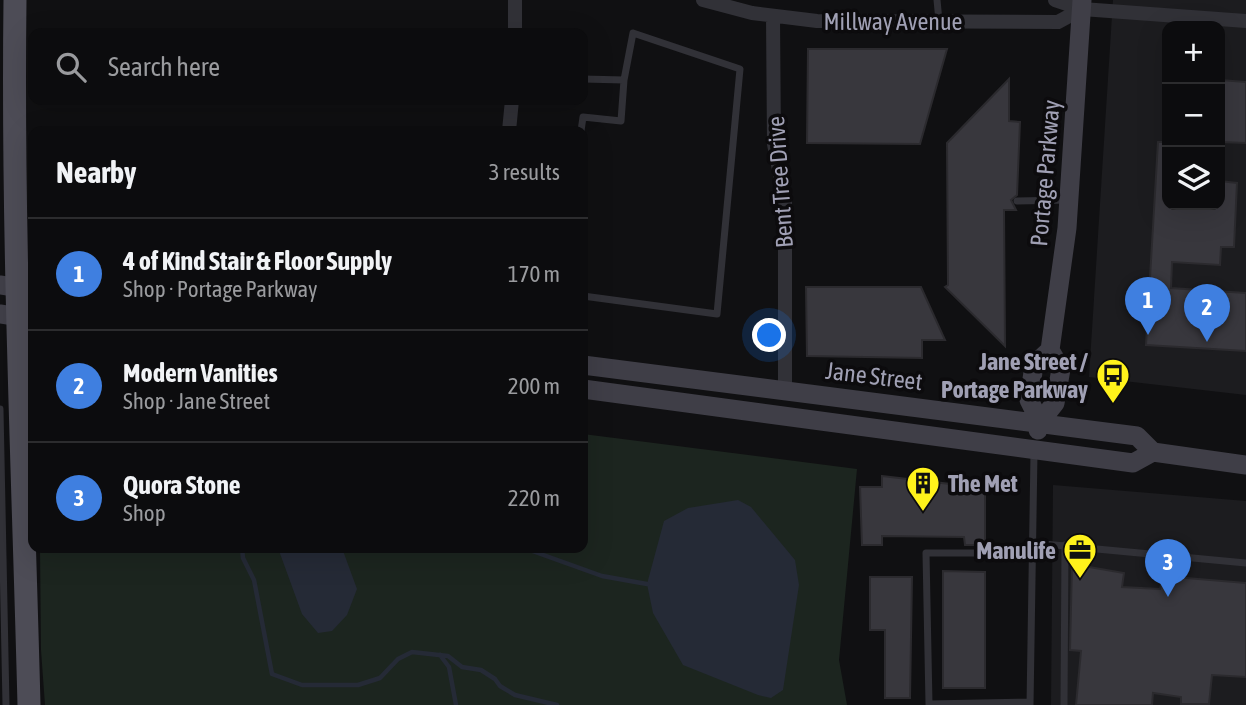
<!DOCTYPE html>
<meta charset="utf-8">
<style>
:root{--surface:#0c0c0e;--page:#151517;--text:#f1f3f6;--muted:#9a9b9e;--line:#2c2c2e;--accent:#fff21b}
body{margin:0;font-family:"Asap Condensed",sans-serif;background:var(--page);color:var(--text)}
.controls{position:absolute;right:21px;top:21px;display:grid;overflow:hidden;border-radius:14px;box-shadow:0 7px 28px #0002}
.controls button{width:63px;height:63px;display:grid;place-items:center;padding:0;border:0;border-bottom:2px solid var(--line);background:var(--surface);color:var(--text);font:35px sans-serif}
.you{position:absolute;left:770px;top:336px;width:24px;height:24px;margin:-18px;border:5px solid #fff;border-radius:50%;background:#1a73e8;box-shadow:0 0 0 10px #1a73e833}
.badge{display:grid;place-items:center;width:46px;height:46px;border-radius:50%;background:var(--accent);color:#fff;font-size:23px;font-weight:700}
.pin{position:absolute;translate:-50% -58px;filter:drop-shadow(0 2px 4px #0008)}
.pin::after{content:'';position:absolute;top:37px;width:24px;height:21px;background:inherit;clip-path:polygon(0 0,100% 0,50% 100%)}
.list{margin:0;padding:0;list-style:none}
h2{display:flex;justify-content:space-between;align-items:center;height:91px;margin:0;padding:0 28px;font-size:30px}
h2 small{font-size:23px;font-weight:400;color:var(--muted)}
.list li{display:grid;grid-template-columns:46px 1fr auto;gap:21px;align-items:center;box-sizing:border-box;height:112px;padding:0 28px;border-top:2px solid var(--line)}
.list b{display:block;font-size:26px;white-space:nowrap}
.list p{margin:0;font-size:23px;white-space:nowrap;color:var(--muted)}
.list em{font-size:23px;font-style:normal;color:var(--muted)}
.icon{flex:none;width:38px;height:38px;fill:none;stroke:currentColor;stroke-width:2;stroke-linecap:round;stroke-linejoin:round}
.map{position:relative;flex:none;width:1246px;height:705px;overflow:hidden}
.search{position:absolute;background:var(--surface);box-shadow:0 7px 28px #0002;left:28px;top:28px;width:560px;height:77px;display:flex;align-items:center;gap:18px;box-sizing:border-box;padding:0 24px;border-radius:14px;color:var(--muted);font-size:26px}
.panel{position:absolute;background:var(--surface);box-shadow:0 7px 28px #0002;left:28px;top:126px;width:560px;height:427px;border-radius:14px}
.map>svg:first-child{display:block}
.built{fill:#1c1c1f;fill-rule:evenodd}
.green{fill:#1c251f}
.water{fill:#252a36}
.lines{fill:none;stroke-linecap:round;stroke-linejoin:round}
.stream{stroke:#252a36;stroke-width:4.5}
.building{fill:#38373d;stroke:#2b2a2e;stroke-width:2}
.lane{stroke:#313137;stroke-width:7}
.street{stroke:#313137;stroke-width:14}
.secondary{stroke:#3f3e47;stroke-width:19}
.primary{stroke:#4d4c56;stroke-width:23}
.labels{text-anchor:middle;dominant-baseline:central;stroke-width:7;stroke-linejoin:round;paint-order:stroke}
.street-label{font-size:24px;fill:#a0a0b4;stroke:#0c0b0d}
.poi-label{font-size:24px;font-weight:bold;fill:#a0a0b4;stroke:#0c0b0d;text-anchor:end}
</style>
<div class="map">
<svg width="1246" height="705" viewBox="0 0 1246 705">
<rect width="100%" height="100%" fill="#101012"/>
<path class="built" d="M1113,0h133v395l-157,-18zM1167,26h53v179h-53z
M1053,485l193,16v204h-195z"/>
<path class="green" d="M583,434l274,35 -18,191 8,45h-802l-4,-55 -1,-102h543z"/>
<path class="water" d="M738,500l13,7 44,53 4,25 -16,105 -12,8 -13,-3 -75,-30 -30,-52 -6,-29 17,-63 24,-13z
M278,548h64l15,41 -10,26 -15,16 -14,2 -16,-19z"/>
<g class="lines">
<path class="stream" d="M242,548l1,10 11,22 18,94 30,11h56l22,-7 18,-19 14,-7 36,4 14,11 19,3 14,9 5,7 15,9 42,10
M524,548l78,28 45,8
M440,655l9,12 7,38"/>
</g>
<path class="building" d="M808,49h139l-27,95 -113,-1z
M1009,79v42l11,1 -3,73 -6,5 5,10h-12l1,136 -60,-59 3,-2 -1,-142z
M1220,80l26,2v61l-26,-1z
M1158,142h9v63h53v-24l17,2 -3,64h-13l-1,18 -48,-3 -1,26 75,5v58l-100,-6z
M806,287h115l24,53h-23v18l-115,-2z
M882,476l68,8v4l35,-2v59h-20l-1,-8 -82,-1v9h-20l-2,-58h22z
M1072,564l52,9 -2,14 38,2 3,-13 83,7v94l-34,-2 -3,29h-28v-7l-28,-4 -1,12h-76l5,-54 -11,-1z
M943,571l42,1v116h-42z
M870,577h42l-2,121h-25v-68h-15z"/>
<g class="lines">
<path class="lane" d="M937,0l2,21
M583,79l41,1
M581,131l2,-14 38,4 3,-41 9,-47 107,36 -23,245 -134,-18
M1017,201l51,-1
M0,409l6,296
M1033,543l213,20
M1030,702l-101,2 -3,-151h107
M1030,705l4,-252
M1064,705l1,-160"/>
<path class="street" d="M703,0l49,13 65,8 241,1 24,-13
M1055,0l27,9 164,12
M773,17l1,127 11,57v189
M515,33v-33
M509,131l3,-31"/>
<path class="secondary" d="M0,285l33,5
M0,314l33,5
M583,365l554,71 16,16
M583,389l550,74 20,-11 93,13
M1040,422l-11,-22 5,-35 16,-15
M1038,430l2,-8 15,-19 6,-34 -11,-19 17,-122 15,-228"/>
<path class="primary" d="M15,0c-3,235 8,470 14,705"/>
</g>
<defs>
<symbol id="bus-pin" viewBox="-11 -11 22 30"><path d="M0 17L-7.5 6A9.5 9.5 0 1 1 7.5 6Z" fill="#fff21b" stroke="#0c0b0d"/><path d="M-5-6H5V4H4V6H2V4H-2V6H-4V4H-5ZM-3.5-4V0h7V-4ZM-3.5 1.2v1.5H-2V1.2ZM2 1.2v1.5H3.5V1.2Z" fill="#111"/></symbol>
<symbol id="building-pin" viewBox="-11 -11 22 30"><path d="M0 17L-7.5 6A9.5 9.5 0 1 1 7.5 6Z" fill="#fff21b" stroke="#0c0b0d"/><path d="M-4-6H4V6H1V3H-1V6H-4ZM-2.5-4.3h1.7v1.8h-1.7ZM.8-4.3h1.7v1.8H.8ZM-2.5-1h1.7V.8h-1.7ZM.8-1h1.7V.8H.8Z" fill="#111"/></symbol>
<symbol id="office-pin" viewBox="-11 -11 22 30"><path d="M0 17L-7.5 6A9.5 9.5 0 1 1 7.5 6Z" fill="#fff21b" stroke="#0c0b0d"/><path d="M-6-3h4V-5.5h4V-3h4V5H-6ZM-1-4.5V-3h2v-1.5ZM-6 0V1H6V0Z" fill="#111"/></symbol>
</defs>
<g fill-rule="evenodd">
<use href="#bus-pin" x="1094" y="356" width="38" height="52"/>
<use href="#building-pin" x="904" y="464" width="38" height="52"/>
<use href="#office-pin" x="1061" y="531" width="38" height="52"/>
</g>
<g class="labels">
<g class="street-label">
<text x="893" y="21">Millway Avenue</text>
<text transform="translate(1045 173) rotate(-85)">Portage Parkway</text>
<text transform="translate(780 182) rotate(-94)">Bent Tree Drive</text>
<text transform="translate(874 376) rotate(7)">Jane Street</text>
</g>
<g class="poi-label">
<text x="1088" y="361">Jane Street /<tspan x="1088" dy="28">Portage Parkway</tspan></text>
<text x="948" y="483" text-anchor="start">The Met</text>
<text x="1056" y="550">Manulife</text>
</g>
</g>
</svg>
<div class="controls">
<button>+</button>
<button>−</button>
<button><svg class="icon" aria-label="layers" viewBox="0 0 24 24"><path d="M12 4l9 5-9 5-9-5zM3 14l9 5 9-5"/></svg></button>
</div>
<div class="you"></div>
<div class="pin badge" style="left:1148px;top:335px;background:#3f7fe0">1</div>
<div class="pin badge" style="left:1207px;top:342px;background:#3f7fe0">2</div>
<div class="pin badge" style="left:1168px;top:597px;background:#3f7fe0">3</div>
<div class="search"><svg class="icon" aria-label="search" viewBox="0 0 24 24"><circle cx="10" cy="10" r="6"/><path d="M15 15l6 6"/></svg>Search here</div>
<section class="panel">
<h2>Nearby<small>3 results</small></h2>
<ul class="list">
<li><span class="badge" style="background:#3f7fe0">1</span><div><b>4 of Kind Stair &amp; Floor Supply</b><p>Shop · Portage Parkway</p></div><em>170 m</em></li>
<li><span class="badge" style="background:#3f7fe0">2</span><div><b>Modern Vanities</b><p>Shop · Jane Street</p></div><em>200 m</em></li>
<li><span class="badge" style="background:#3f7fe0">3</span><div><b>Quora Stone</b><p>Shop</p></div><em>220 m</em></li>
</ul>
</section>
</div>
